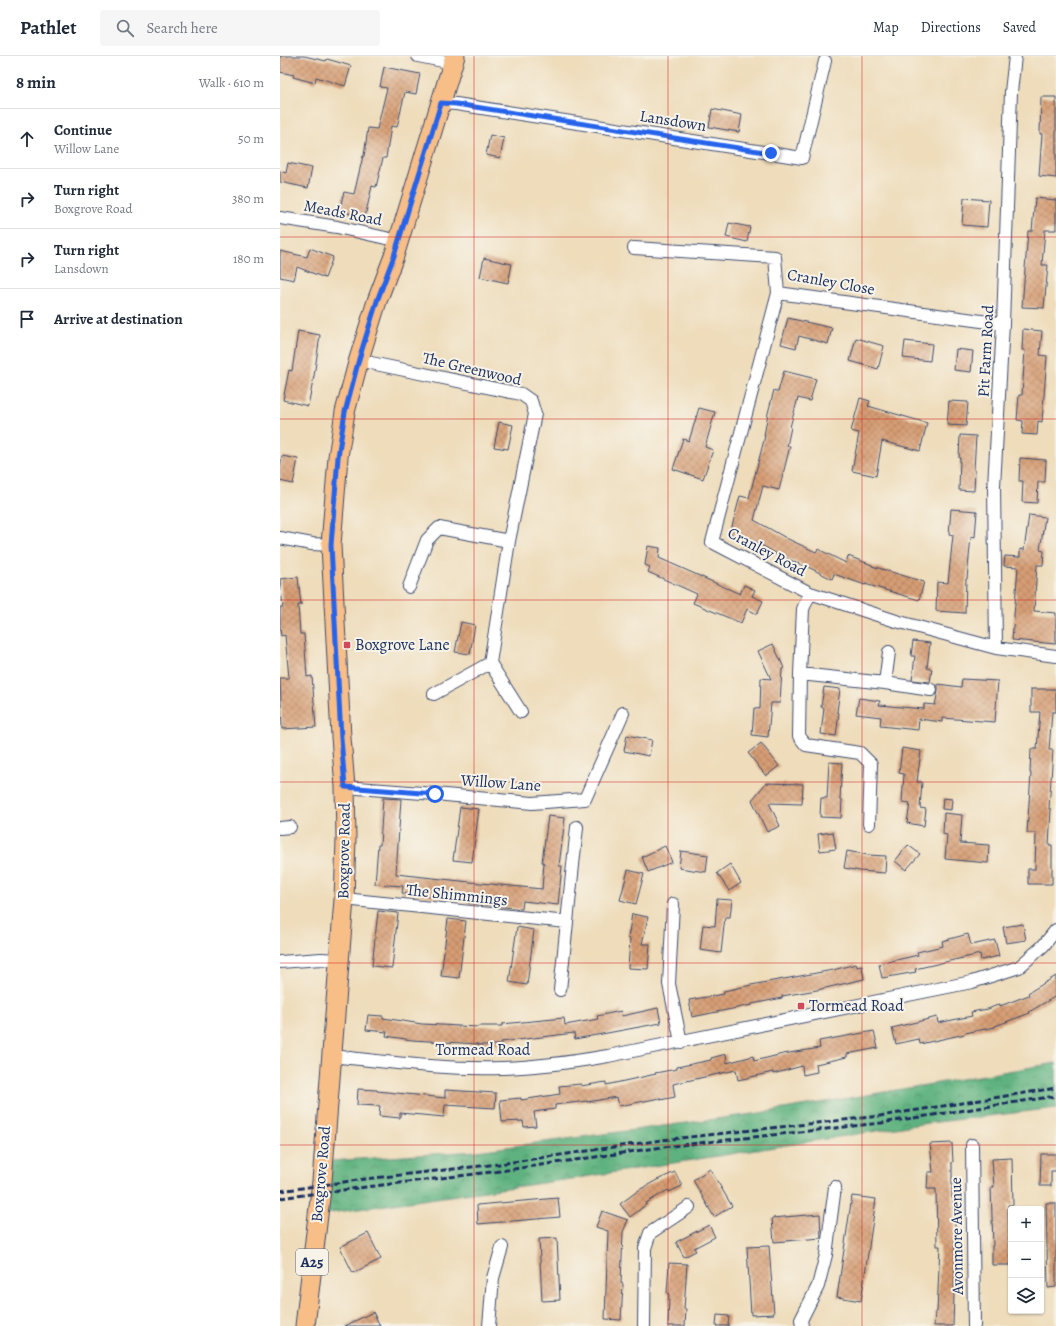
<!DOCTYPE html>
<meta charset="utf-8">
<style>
:root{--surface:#fff;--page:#f6f6f7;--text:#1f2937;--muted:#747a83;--line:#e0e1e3}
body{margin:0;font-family:Alegreya,serif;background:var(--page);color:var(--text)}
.controls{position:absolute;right:12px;bottom:12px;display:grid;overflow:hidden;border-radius:4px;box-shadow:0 1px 3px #0004}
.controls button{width:36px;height:36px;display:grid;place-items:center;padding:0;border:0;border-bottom:1px solid var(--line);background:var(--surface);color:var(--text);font:20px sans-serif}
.stop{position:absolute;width:12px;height:12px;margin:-9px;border:3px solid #2563eb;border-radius:50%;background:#fff}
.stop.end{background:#2563eb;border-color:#fff;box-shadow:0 1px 4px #0008}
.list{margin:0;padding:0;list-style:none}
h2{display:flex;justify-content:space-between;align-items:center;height:52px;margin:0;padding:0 16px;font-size:17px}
h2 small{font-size:13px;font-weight:400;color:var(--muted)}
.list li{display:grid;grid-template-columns:26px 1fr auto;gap:12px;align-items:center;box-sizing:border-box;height:60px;padding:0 16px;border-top:1px solid var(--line)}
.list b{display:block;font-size:15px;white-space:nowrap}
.list p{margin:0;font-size:13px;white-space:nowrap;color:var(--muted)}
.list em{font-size:13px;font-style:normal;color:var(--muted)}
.icon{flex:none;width:22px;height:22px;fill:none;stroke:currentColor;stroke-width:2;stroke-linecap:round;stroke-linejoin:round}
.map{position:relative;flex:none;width:776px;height:1270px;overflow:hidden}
header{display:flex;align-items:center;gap:24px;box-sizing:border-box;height:56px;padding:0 20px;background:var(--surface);border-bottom:1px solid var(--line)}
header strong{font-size:19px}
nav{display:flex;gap:22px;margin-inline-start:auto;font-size:14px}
.search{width:280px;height:36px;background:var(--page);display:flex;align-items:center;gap:10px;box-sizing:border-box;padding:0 14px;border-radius:4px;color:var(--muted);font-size:15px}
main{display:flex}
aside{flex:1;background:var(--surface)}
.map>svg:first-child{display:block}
.forest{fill:url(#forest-crowns);stroke:#3d706e}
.building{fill:url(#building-cross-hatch)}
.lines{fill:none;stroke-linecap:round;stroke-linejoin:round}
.minor-casing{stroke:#3b496c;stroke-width:14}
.primary-casing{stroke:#3b496c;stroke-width:21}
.minor{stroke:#fff;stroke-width:12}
.primary{stroke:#f7be88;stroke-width:19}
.rail{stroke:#1b2f5e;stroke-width:3;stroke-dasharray:6 3;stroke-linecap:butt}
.route{stroke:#2563eb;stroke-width:5}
.grid{fill:none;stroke:#d62828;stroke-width:1;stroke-opacity:0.55}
.poi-dot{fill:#d1495b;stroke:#f7f3e8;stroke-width:1.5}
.labels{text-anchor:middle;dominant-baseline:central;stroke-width:4;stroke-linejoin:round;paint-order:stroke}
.shield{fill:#f7f3e8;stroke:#5d6a87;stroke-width:1}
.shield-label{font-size:15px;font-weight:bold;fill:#1b2f5e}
.street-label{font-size:16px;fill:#1b2f5e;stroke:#f7f3e8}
.poi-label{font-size:16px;fill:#1b2f5e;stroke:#f7f3e8;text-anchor:start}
</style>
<header>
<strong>Pathlet</strong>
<div class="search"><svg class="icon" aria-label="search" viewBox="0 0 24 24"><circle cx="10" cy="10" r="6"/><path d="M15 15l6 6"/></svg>Search here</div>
<nav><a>Map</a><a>Directions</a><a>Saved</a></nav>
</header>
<main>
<aside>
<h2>8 min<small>Walk · 610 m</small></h2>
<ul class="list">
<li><svg class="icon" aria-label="ahead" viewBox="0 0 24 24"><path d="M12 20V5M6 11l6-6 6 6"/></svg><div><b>Continue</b><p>Willow Lane</p></div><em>50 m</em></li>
<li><svg class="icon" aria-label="right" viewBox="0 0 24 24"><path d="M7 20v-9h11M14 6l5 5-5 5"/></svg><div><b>Turn right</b><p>Boxgrove Road</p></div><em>380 m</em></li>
<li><svg class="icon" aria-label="right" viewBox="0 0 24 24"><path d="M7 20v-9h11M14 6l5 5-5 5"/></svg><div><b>Turn right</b><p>Lansdown</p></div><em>180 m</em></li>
<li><svg class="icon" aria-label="arrive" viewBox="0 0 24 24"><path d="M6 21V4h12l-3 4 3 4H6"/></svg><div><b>Arrive at destination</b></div></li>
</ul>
</aside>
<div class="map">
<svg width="776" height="1270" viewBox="0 0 776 1270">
<defs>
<pattern id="forest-crowns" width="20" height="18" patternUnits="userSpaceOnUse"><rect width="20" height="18" fill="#5fb27f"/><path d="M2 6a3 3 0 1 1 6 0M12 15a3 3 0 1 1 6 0" fill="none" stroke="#4e916b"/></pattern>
<pattern id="building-cross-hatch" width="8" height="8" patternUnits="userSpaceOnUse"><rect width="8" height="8" fill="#d79e74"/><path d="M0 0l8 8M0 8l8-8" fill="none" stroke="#ae8162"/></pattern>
</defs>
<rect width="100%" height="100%" fill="#f7f3e8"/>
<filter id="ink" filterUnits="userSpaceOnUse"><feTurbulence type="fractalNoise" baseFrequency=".025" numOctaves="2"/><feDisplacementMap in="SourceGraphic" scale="8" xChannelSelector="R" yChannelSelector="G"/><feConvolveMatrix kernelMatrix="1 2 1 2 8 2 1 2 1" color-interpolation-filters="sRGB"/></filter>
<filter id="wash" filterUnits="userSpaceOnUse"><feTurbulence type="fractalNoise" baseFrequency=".012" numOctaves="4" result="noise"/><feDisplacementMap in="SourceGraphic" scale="16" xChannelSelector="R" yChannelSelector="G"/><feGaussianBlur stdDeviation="0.9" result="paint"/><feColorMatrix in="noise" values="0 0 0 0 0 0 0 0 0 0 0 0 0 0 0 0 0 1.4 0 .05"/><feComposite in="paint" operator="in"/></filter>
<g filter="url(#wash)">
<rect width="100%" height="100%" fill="#eedcba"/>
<path class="forest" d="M776,1007v45l-135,16 -343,54 -255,36 7,-53 147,-10 283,-38z"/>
<g id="blocks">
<path class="building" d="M0,0h24l22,5 1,-2 24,7 -6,20 -29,-9 -1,6 -22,-6 1,-2 -14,-3z
M104,11l36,7 -4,20 -11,-2 -8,35 -6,-1 -5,32h-3l-7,29 -4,-1 -7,31 -26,-6 5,-19 10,2 9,-38h1l4,-28 9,1 10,-41 -7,-1z
M761,41h15v81l-17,-2 3,-42h-2z
M432,53l30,6 -3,17 -30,-5z
M210,79l14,3 -4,20 -14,-3z
M8,107l24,5 -4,20 -28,-6v-11l6,2z
M684,142l25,2 -2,27 -25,-2z
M755,142l21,2v30h-11l-3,35h6l-4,43 -22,-1 6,-76h4z
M449,167l21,4 -3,15 -21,-5z
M30,192l23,9 -8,21 -28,-11 -3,13 -14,-3v-26l27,6z
M204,202l28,6 -4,19 -28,-6z
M508,262l44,10 -4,16 -29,-8 -3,12 -15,-4z
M743,273l19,2 -2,24 7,1 -5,66 -4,-1 -1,14 -15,-1 1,-13 -6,-1 2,-25h3l3,-45h-3z
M18,275l22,4 -6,41 -6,30 -25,-6 6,-30 3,1z
M576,282l28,8 -6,23 -28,-8z
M625,285l27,3 -2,17 -27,-3z
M676,293l17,2 -2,21 -17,-2z
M504,315l32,8 -6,22 -12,-3 -8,29h1l-4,19h3l-11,44 -16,-4 -9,34 34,19 28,13 2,-3 28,14 2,-7 24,9v1l52,16 -5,18 -54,-16v1l-31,-11 -2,5 -26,-13v1l-29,-13 -27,-15 -20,-5 10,-38 9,2 16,-62h-1l4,-23 6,-23 4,2z
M580,342l10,3 -2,5 59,17 -7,28 -38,-10 -6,35 -24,-5 7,-38 -8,-2z
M669,345l19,1 -2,24 -19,-1z
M419,352l16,4 -10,35 8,3 -10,29 -30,-10 10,-30 6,2z
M219,366l14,3 -5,24 -14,-2z
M680,379l16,1 -2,34h1l-1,21 -15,-1 1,-32h-1z
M2,400l16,3 -5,25 -13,-3v-14z
M740,402l26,2 -1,22h-7l-1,21 -15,-1 1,-21h-4z
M671,453l26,2 -2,26 -4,-1 -4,43h-1l-1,34 -29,-2 1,-29 11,1 5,-48 -4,-1z
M749,459l16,2 -5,33 4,1 -1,14h-6l-3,46 22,2v31l-44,-4 6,-73 -14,-1 1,-10 15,1v-8l4,1z
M368,490l12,2 -1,10 81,36 4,-9 11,5 -3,6 11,5 -6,13 -10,-5 -6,14 -48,-20 4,-9 -49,-22 2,-5 -5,-2z
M18,521l3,28h-3l2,29h4l3,43 5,-1 4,51 -34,2 -2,-51h9l-4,-43 -4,1 -1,-7v-22h3l-3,-28z
M181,566l14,3 -5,29 -15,-2z
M633,585l17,2 -3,25 5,1 -2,13 -18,-2 3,-24h-4z
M493,588l11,24 -2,1 -2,34h-9l-3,34 -16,-2 2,-27 6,1 1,-31 10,1 -13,-28z
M682,623l36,2 -3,41 -53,-4v4l-23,-3 -1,11 -38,-4 1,-9 -25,-3 3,-16 21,3 -1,4 45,4v-5l11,1 3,-14v-7l23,3z
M544,631l16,2 -3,23 2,1 -3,23 -15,-2 3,-26 -3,-1z
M751,633h25v23h-4l-3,38h4l-4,59h2l-2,36h3v39h-24v-15h7l1,-36h-9l4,-60h-1l1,-24h6l3,-37h-9z
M347,679l25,5 -3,16 -25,-5z
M481,687l18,23 -13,10 -18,-23z
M622,692l19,3 -4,31h5l-2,26 6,1 -2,17 -17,-3 3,-20 -8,-1 2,-28 -5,-1z
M549,706l13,1 -2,36h2l-1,19 -21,-1 1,-19h6z
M486,727l37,1 -1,20 -33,-1 11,23 -13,6 -15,-32z
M103,742l18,1 -5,75 74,8 72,7 2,-26 -2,-1 6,-46 17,2 -6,48h3l-4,39 -35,-4 -1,8 -54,-6v-2l-66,-8 1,-7 -28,-2 3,-39h2z
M663,742l9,1 -1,11 -9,-1z
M180,751l19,2 -7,53 -19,-2z
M664,757l18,2 -2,28 29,2 -1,18 -43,-4 2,-24 -4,-1z
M553,776l3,17 -16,2 -2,-17z
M628,789l12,9 -14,16 -11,-9z
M385,790l7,16 -24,10 -6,-15z
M401,795l27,4 -2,17 -27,-4z
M567,795l21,4 18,1 -1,17 -25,-2 -16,-3z
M450,808l11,19 -12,8 -12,-18z
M348,814l16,4 -8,30 -16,-4z
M437,843l15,1 -2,17h-5l-4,36 -21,-3 3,-25 12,1z
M98,855l20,2 -6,55 -20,-2z
M352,858l16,3 -6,27h8l-2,25 -20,-1 2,-29 -2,-1z
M168,863l18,2 -7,57 -18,-2z
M743,868l3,16 -20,3 -3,-16z
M237,871l17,3 -7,55 -18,-3z
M688,878l3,11 24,-5 4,16 -18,4 -1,-6 -65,15 1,3 -34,6 -3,-14 39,-9 -1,-3 26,-6 -1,-5z
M576,908l1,3 5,-1 2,13 -47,11 -35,6v2l-30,6v1l-60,12 -3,-17 35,-6v-3l27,-6 82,-15z
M776,920v20l-27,16 1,1 -35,13v1l-30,6v1l-45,10 -1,-5 -23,5 -4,-16 45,-11 1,6 34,-7 -1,-4 17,-3 12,-5v2l29,-11 -1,-2z
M378,952l3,15 -86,16 -1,-6 -73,9v3h-23v-1l-66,-4 -26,-4 1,-4 -21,-2 2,-15 15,1v2l39,6 56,3v-1h24v-2l62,-6 1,7 33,-6 -1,-3 24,-5 1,5z
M594,975l4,17 -31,6v3l-31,7 1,8 -14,3 -1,-9 -29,8v-2l-35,8 -2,-10 -63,14 2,13 -15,3v-2l-41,8 -2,-9 -30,5v-1l-32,4v4l-21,3 2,14 -12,1 -1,-6 -21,1 -2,-22 21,-2v2l39,-6 -1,-8 22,-2v2l25,-4v3l50,-11 -1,-1 22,-4v-2l34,-7v-2l15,-4 1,9 26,-7 1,5 29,-7 37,-6 -1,-7z
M78,1033l19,1v1l68,7v-8l51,3 -1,15 -50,-3 -1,12 -44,-4v5l-21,-2 1,-10 -23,-1z
M672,1087l1,19h-1v36h1l1,22h1v43l-2,63h-19l1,-14h2l3,-66h-3l-1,-57h-9l1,-17h5l-3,-28z
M761,1098h15v17h-5v15h-11z
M732,1102l1,47h-5l1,41h2v19h-19v-19h1l-2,-59h3l-2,-28z
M430,1113l22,37 -18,11 -21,-37z
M395,1116l7,14 -13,6 -1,-2 -22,13 1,1 -17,13 -10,-13 19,-14 18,-10z
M572,1140l24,3 -15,102 -24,-4z
M278,1142l2,19 -82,7 -1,-19z
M766,1147h10v84l-8,1z
M322,1155l26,9 -5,12 -2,51 2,1 -2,36 -16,-1 3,-88 -12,-4z
M540,1158l1,24 -47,4 -2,-24z
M429,1169l6,12 -21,11 2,3 -12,6 -8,-15z
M88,1177l13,26 -28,14 -13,-26z
M277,1182l3,62 -18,1 -3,-62z
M489,1190l5,68 -23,1 -4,-68z
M389,1207l18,1 -3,45h2l-1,17h-17l1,-32 -2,-1z
M93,1256l7,14h-35z
M437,1259l12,1 -1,10h-12z"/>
</g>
</g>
<g filter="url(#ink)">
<use href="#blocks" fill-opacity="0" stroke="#3b496c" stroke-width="1"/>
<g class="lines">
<defs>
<path id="minor" d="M138,0l35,7
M161,47l15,1 346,54 23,-97
M0,162l57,9 62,14
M354,192l141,9 3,36 225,31
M498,237l-66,249 98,51 86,28 100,27 60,8
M79,303l12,4 150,31 10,7 4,13 -26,127 -19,122 -56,31
M0,482l32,6 19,1
M129,531l18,-47 12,-12 70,13
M530,537l-7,16 -3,65 -1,62 7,9 54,8 11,11 -2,60
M716,592l-2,-162 9,-162 8,-232 4,-36
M210,607l31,49
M520,618l85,9 4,-31
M605,627l46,7
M65,731l90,7 97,9 53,-4 38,-86
M0,772l10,-1
M64,843l223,23 10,-95
M393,848l-4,80 12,58
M0,906l41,-3 18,1
M280,934l7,-68
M52,1000c56,6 114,14 170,12 36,-1 71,-6 106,-12l364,-74 47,-15 24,-21 13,-16
M692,1089l2,181
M209,1270l4,-48 9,-31
M364,1270l1,-78 5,-15 39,-26
M522,1270l-1,-6 17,-34 8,-31 9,-68"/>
<path id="primary" d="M25,1270l17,-145 22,-282 2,-60 -1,-52 -4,-50 -10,-192 7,-88 7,-45 14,-53 18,-58 17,-45 61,-200"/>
</defs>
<use href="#minor" class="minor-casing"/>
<use href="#primary" class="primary-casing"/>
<use href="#minor" class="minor"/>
<use href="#primary" class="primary"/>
<path class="rail" d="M0,1135l85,-12 134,-15 163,-24 218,-24 176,-28
M0,1142l86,-11 134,-16 163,-24 218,-24 175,-27"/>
</g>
</g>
<g class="lines" filter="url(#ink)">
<path class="route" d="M155,738l-90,-7 -4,-49 -10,-193 7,-88 7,-45 14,-53 18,-58 17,-45 47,-153 15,1 315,49"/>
</g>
<path class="grid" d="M194,0v1270M388,0v1270M582,0v1270M0,181h776M0,363h776M0,544h776M0,726h776M0,907h776M0,1089h776"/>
<g class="poi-dot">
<rect x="63" y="585" width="8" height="8" rx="2"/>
<rect x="517" y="946" width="8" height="8" rx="2"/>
</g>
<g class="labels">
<rect class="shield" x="16" y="1193" width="32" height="26" rx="3"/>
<g class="shield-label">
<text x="32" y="1206">A25</text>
</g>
<g class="street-label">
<text transform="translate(393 65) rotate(9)">Lansdown</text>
<text transform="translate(63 157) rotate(11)">Meads Road</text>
<text transform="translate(551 226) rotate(10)">Cranley Close</text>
<text transform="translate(706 295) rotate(-87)">Pit Farm Road</text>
<text transform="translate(192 313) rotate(13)">The Greenwood</text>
<text transform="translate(487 496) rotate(28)">Cranley Road</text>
<text transform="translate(221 727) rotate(4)">Willow Lane</text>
<text transform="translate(64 795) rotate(-89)">Boxgrove Road</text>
<text transform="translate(177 839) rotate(6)">The Shimmings</text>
<text x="203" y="994">Tormead Road</text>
<text transform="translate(41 1118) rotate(-85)">Boxgrove Road</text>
<text transform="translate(677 1180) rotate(-91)">Avonmore Avenue</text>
</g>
<g class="poi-label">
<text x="75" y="589">Boxgrove Lane</text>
<text x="529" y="950">Tormead Road</text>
</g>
</g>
</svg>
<div class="controls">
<button>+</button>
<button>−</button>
<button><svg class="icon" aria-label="layers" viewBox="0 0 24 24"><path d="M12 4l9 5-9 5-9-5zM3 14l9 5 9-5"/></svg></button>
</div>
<div class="stop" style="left:155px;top:738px"></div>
<div class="stop end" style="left:491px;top:97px"></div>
</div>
</main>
